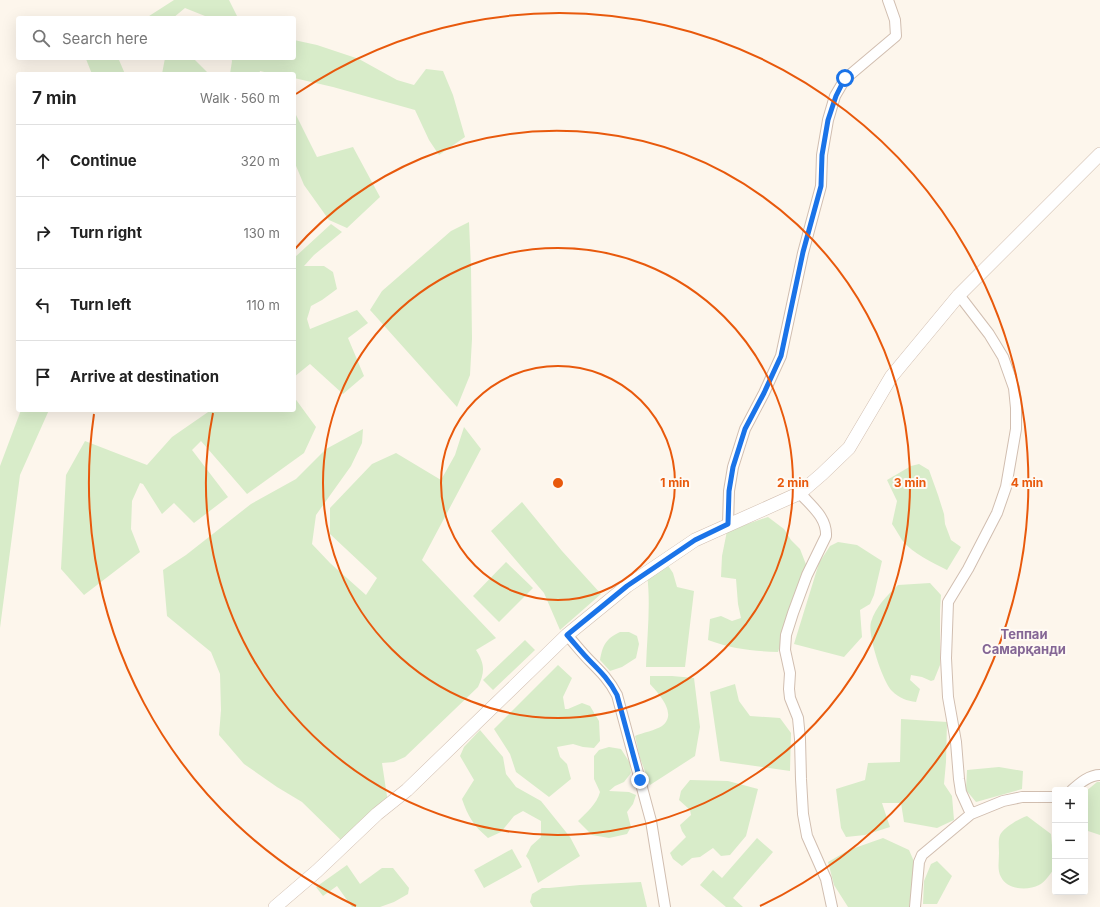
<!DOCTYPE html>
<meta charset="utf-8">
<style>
:root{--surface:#fff;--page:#f6f6f6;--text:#222;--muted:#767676;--line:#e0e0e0}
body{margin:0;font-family:Inter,sans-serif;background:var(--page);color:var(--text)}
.controls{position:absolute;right:12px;bottom:12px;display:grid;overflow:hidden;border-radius:4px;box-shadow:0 4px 16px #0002}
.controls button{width:36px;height:36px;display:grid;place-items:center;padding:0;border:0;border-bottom:1px solid var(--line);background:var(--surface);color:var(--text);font:20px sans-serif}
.stop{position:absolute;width:12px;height:12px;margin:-9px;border:3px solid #1a73e8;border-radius:50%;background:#fff}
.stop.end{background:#1a73e8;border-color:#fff;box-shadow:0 1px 4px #0008}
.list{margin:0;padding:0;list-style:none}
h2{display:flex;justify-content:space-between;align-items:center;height:52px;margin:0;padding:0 16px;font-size:17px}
h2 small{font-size:13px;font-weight:400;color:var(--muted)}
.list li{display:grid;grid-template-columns:26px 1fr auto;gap:12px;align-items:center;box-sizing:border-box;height:72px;padding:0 16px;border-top:1px solid var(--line)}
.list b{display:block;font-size:15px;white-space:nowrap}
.list em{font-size:13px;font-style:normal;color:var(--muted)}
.icon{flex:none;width:22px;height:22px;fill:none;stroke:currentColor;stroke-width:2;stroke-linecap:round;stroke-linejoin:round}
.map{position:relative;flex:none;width:1100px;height:907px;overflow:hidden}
.search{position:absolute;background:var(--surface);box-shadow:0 4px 16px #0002;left:16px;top:16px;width:280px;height:44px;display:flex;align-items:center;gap:10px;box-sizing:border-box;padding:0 14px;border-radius:4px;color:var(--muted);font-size:15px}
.panel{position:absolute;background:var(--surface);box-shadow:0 4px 16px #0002;left:16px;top:72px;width:280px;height:340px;border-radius:4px}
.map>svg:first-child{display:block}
.green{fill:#d8ecc9}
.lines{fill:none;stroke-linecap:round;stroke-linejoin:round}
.minor-casing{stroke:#d1beb0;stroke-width:12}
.tertiary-casing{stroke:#d1beb0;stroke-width:14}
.minor{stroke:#fff;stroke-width:10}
.tertiary{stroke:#fff;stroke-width:13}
.route{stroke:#1a73e8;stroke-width:5}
.ring{fill:none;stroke:#e8590c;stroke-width:2}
.labels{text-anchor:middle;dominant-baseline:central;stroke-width:4;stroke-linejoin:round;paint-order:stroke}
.quarter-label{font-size:13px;font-weight:bold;fill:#846695;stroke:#fffaf3}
.centre{fill:#e8590c;stroke:#fffaf3;stroke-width:2}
.ring-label{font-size:12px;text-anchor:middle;font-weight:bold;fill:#e8590c;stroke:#fffaf3;stroke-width:4;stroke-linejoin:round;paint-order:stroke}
</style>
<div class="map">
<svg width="1100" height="907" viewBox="0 0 1100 907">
<rect width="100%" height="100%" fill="#fdf6ec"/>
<path class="green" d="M174,0h55l9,18h-28l-25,-10 -12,10h-27z
M294,40l23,5 42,14 38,21 17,5 12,-16 17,2 10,24 12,42 -26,18 -10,-15 -14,-30 -82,-23 -39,-9v-4h-21l-13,-3 -1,3h-29l2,-13 -1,-3h63z
M87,58h35l-3,2 6,14h-33l-6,-15z
M165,58h28l16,16h-47z
M294,111l23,46 36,-10 27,50 -33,31 -18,-8 -25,-35 -10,-24z
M469,222l2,46 1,71 -2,36 -13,32 -87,-97 12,-19 69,-60z
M331,224l11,8 -28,23 -10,11h20l9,6 4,17 -15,11 -11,6 -4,13 3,10 47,-19 11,13 -20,15 16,38 -21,18 -33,-30 -16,13v-26l2,-3 -2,-1v-89z
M294,397l22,30 -12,26 -57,41 -46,-53 -9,9 36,47 -34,26 -20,-20 -12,11 -19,-30 -3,-1 -8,18 -1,28 9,23 -56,43 -23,-26 5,-94 19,-34 62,24 25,-28 39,-27h83z
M21,410h28l-29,65 -20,153v-162z
M464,427l17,22 -59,111 74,78 -20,12c9,14 9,22 2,37l-73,70 -11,5 -12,1 6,40 -40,44 -46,-45 -25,-15 -33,-23 -25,-29 2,-25 -1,-36 -9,-22 -44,-36 -4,-46 23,-15 65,-51 45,-25 30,-30 37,-20 -1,14 -11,23 -35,49 -4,29 18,19 36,32 11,-17 -47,-44v-26l42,-44 24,-11 45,27 14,-25z
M919,464l10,6 9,25 6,19 1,10 6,16 10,7 -14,23c-15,-8 -34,-16 -45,-30 -3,-5 -6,-10 -10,-16l5,-23 -10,-21 24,-14z
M522,502l40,49 39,43 -41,36 -16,-37 -53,-62z
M768,517l16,12 7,11 9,9 7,18 -16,44 -13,41c-27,-1 -45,-3 -70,-12l2,-21 11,-3 11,5 9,-3 -3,-14 -2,-25 -15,-2 1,-21 5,-25z
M838,542l19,3 25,16 -8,34 -4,9 -10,6 2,27 -18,20 -50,-13 25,-81 11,-17z
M506,562l27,26 -34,34 -26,-26z
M667,564l6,9 4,14 17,4 -9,76h-39c1,-31 5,-62 1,-93z
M930,583l11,12 -1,16v54l-6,15 -3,1 -9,-4 -11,-2 -1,5 10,9 -4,13c-9,-1 -17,-4 -24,-11 -9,-8 -25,-57 -21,-69 5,-16 15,-25 27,-37z
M620,632h9l8,4 2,8 -3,14 -14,9 -12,4 -10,-11c3,-16 6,-21 20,-28z
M525,640l10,10 -42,40 -10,-10z
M558,665l14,13 -9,19 2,12h3l14,-6 8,3 9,15 1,20 -6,7 -11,-1 -10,-3 -16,3 3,10 7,7 4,15 -22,18 -33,-25 -6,-18 -16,-25z
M650,676h22l22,2 6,49 -5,29 -45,29 -10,-27 -5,-22c7,-3 21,-6 27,-10 16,-12 -3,-32 -12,-42z
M735,684l4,17 11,15 30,2 11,15 -1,38 -70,-10 -10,-69z
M901,719l46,3 -1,40 -2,22 8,12 2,24 -17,8 -33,-6 -3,-19h-19l8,24 -25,8 -19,2 -5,-9 -5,-39 29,-9 3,-17 32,-1z
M480,730l23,27 3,17 10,13 25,14 29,36 10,19 -42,27 -9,-23 -3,-4 5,-10 10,-9v-16l-18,-10 -9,5 -13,16 -13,6c-14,-12 -20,-21 -26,-39l12,-19 -14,-24 4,-9z
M609,747l12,2 9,14 1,10 -7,9 -9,4 -6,5 20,1 7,3 -3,9 -6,8 4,15 -4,7 -18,4 -17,-3 -14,-14c8,-8 19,-17 22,-29l-6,-13v-23l5,-6z
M999,767l24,4 -1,18 -46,13 -10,-12 1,-20z
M690,780l38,1 30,8 -12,47 -16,19 -9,1 -8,-8 -13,9 -8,1 -10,8 -9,-7 -3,-6 16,-16 -4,-6 -2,-6 11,-10 -1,-5 -11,-10 2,-9z
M1097,782h3v53l-15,-5v-38z
M1027,816l24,18 3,35c-4,5 -9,13 -15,16 -11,6 -32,5 -38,-8 -4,-7 -2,-16 -2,-24 0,-5 -1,-13 1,-18 3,-7 20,-17 27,-19z
M757,838l16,14 -40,46 10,9h-17l-26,-22 13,-15 9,8z
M883,838l26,12 7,16 -7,41h-61l-14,-22 -6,-23 21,-12z
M512,849l10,18 -38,21 -10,-18z
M937,861l15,15 -15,28h-14l1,-23 7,-17z
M347,865l13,19 22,-16h11l16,20 -1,6 -14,8 -14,5h-28l-15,-21 -14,10 -7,-9z
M641,882l6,25h-114l-3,-5 2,-8 10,-6h7l31,-3z"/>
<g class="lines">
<defs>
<path id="minor" d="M959,295l30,39 14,23 11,31 2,20v21l-10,58 -9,26 -29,56 -20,33 -2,56 2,39 8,45 3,37 2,13 10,22
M800,493c11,13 27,24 26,43l-19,39 -14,38 -7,22 -1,15 5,23 -1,16 1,9 8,20 2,21 1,40 2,35 4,22 19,43 6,28
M728,524l1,-33 4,-24 12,-38 19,-36 17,-37 22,-103 18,-67 1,-31 6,-35 7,-24 10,-17 51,-43 -1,-16 -7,-20
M567,635c8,9 15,18 23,26 11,11 20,20 27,34l34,126 14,86
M1072,790c8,-7 17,-15 28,-15
M915,907l4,-45 3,-7 49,-41 32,-13 19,-4h33"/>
<path id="tertiary" d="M275,907l42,-36 60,-57 30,-24 160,-155 60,-49 68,-46 105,-47 22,-19 27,-26 42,-71 68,-82 141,-141"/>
</defs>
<use href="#minor" class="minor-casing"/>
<use href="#tertiary" class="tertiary-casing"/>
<use href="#minor" class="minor"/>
<use href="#tertiary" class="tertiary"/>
</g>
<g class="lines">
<path class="route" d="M640,780l-23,-85c-7,-14 -16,-23 -27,-34 -8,-8 -15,-17 -23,-26l60,-49 68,-46 33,-16 1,-33 4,-24 12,-38 19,-36 17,-37 22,-104 18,-66 1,-31 6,-35 8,-24 9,-18"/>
</g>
<g class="ring">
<circle cx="558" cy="483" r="117"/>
<circle cx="558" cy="483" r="235"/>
<path d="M294 250A352 352 0 1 1 213 413"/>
<path d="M356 906A469 469 0 0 1 94 414M296 94A469 469 0 1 1 760 906"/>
</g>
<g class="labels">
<g class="quarter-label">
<text x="1024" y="634">Теппаи<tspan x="1024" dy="15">Самарқанди</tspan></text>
</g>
</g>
<circle cx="558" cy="483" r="6" class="centre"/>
<g class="ring-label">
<text x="675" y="487">1 min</text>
<text x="793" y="487">2 min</text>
<text x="910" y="487">3 min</text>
<text x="1027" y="487">4 min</text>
</g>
</svg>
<div class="controls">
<button>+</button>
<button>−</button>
<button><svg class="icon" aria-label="layers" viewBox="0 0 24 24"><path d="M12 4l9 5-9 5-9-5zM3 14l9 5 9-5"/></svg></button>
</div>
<div class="stop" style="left:845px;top:78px"></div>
<div class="stop end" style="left:640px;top:780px"></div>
<div class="search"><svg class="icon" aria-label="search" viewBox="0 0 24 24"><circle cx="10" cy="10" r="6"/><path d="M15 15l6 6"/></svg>Search here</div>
<section class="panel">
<h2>7 min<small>Walk · 560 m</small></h2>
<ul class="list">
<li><svg class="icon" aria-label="ahead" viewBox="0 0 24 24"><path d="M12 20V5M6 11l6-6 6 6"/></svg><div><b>Continue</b></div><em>320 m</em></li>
<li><svg class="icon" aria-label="right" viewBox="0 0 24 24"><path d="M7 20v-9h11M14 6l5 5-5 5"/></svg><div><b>Turn right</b></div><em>130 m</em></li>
<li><svg class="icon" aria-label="left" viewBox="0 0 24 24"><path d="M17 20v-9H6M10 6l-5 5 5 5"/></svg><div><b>Turn left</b></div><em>110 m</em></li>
<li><svg class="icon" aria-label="arrive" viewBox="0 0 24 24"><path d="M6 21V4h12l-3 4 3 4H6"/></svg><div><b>Arrive at destination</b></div></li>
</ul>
</section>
</div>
